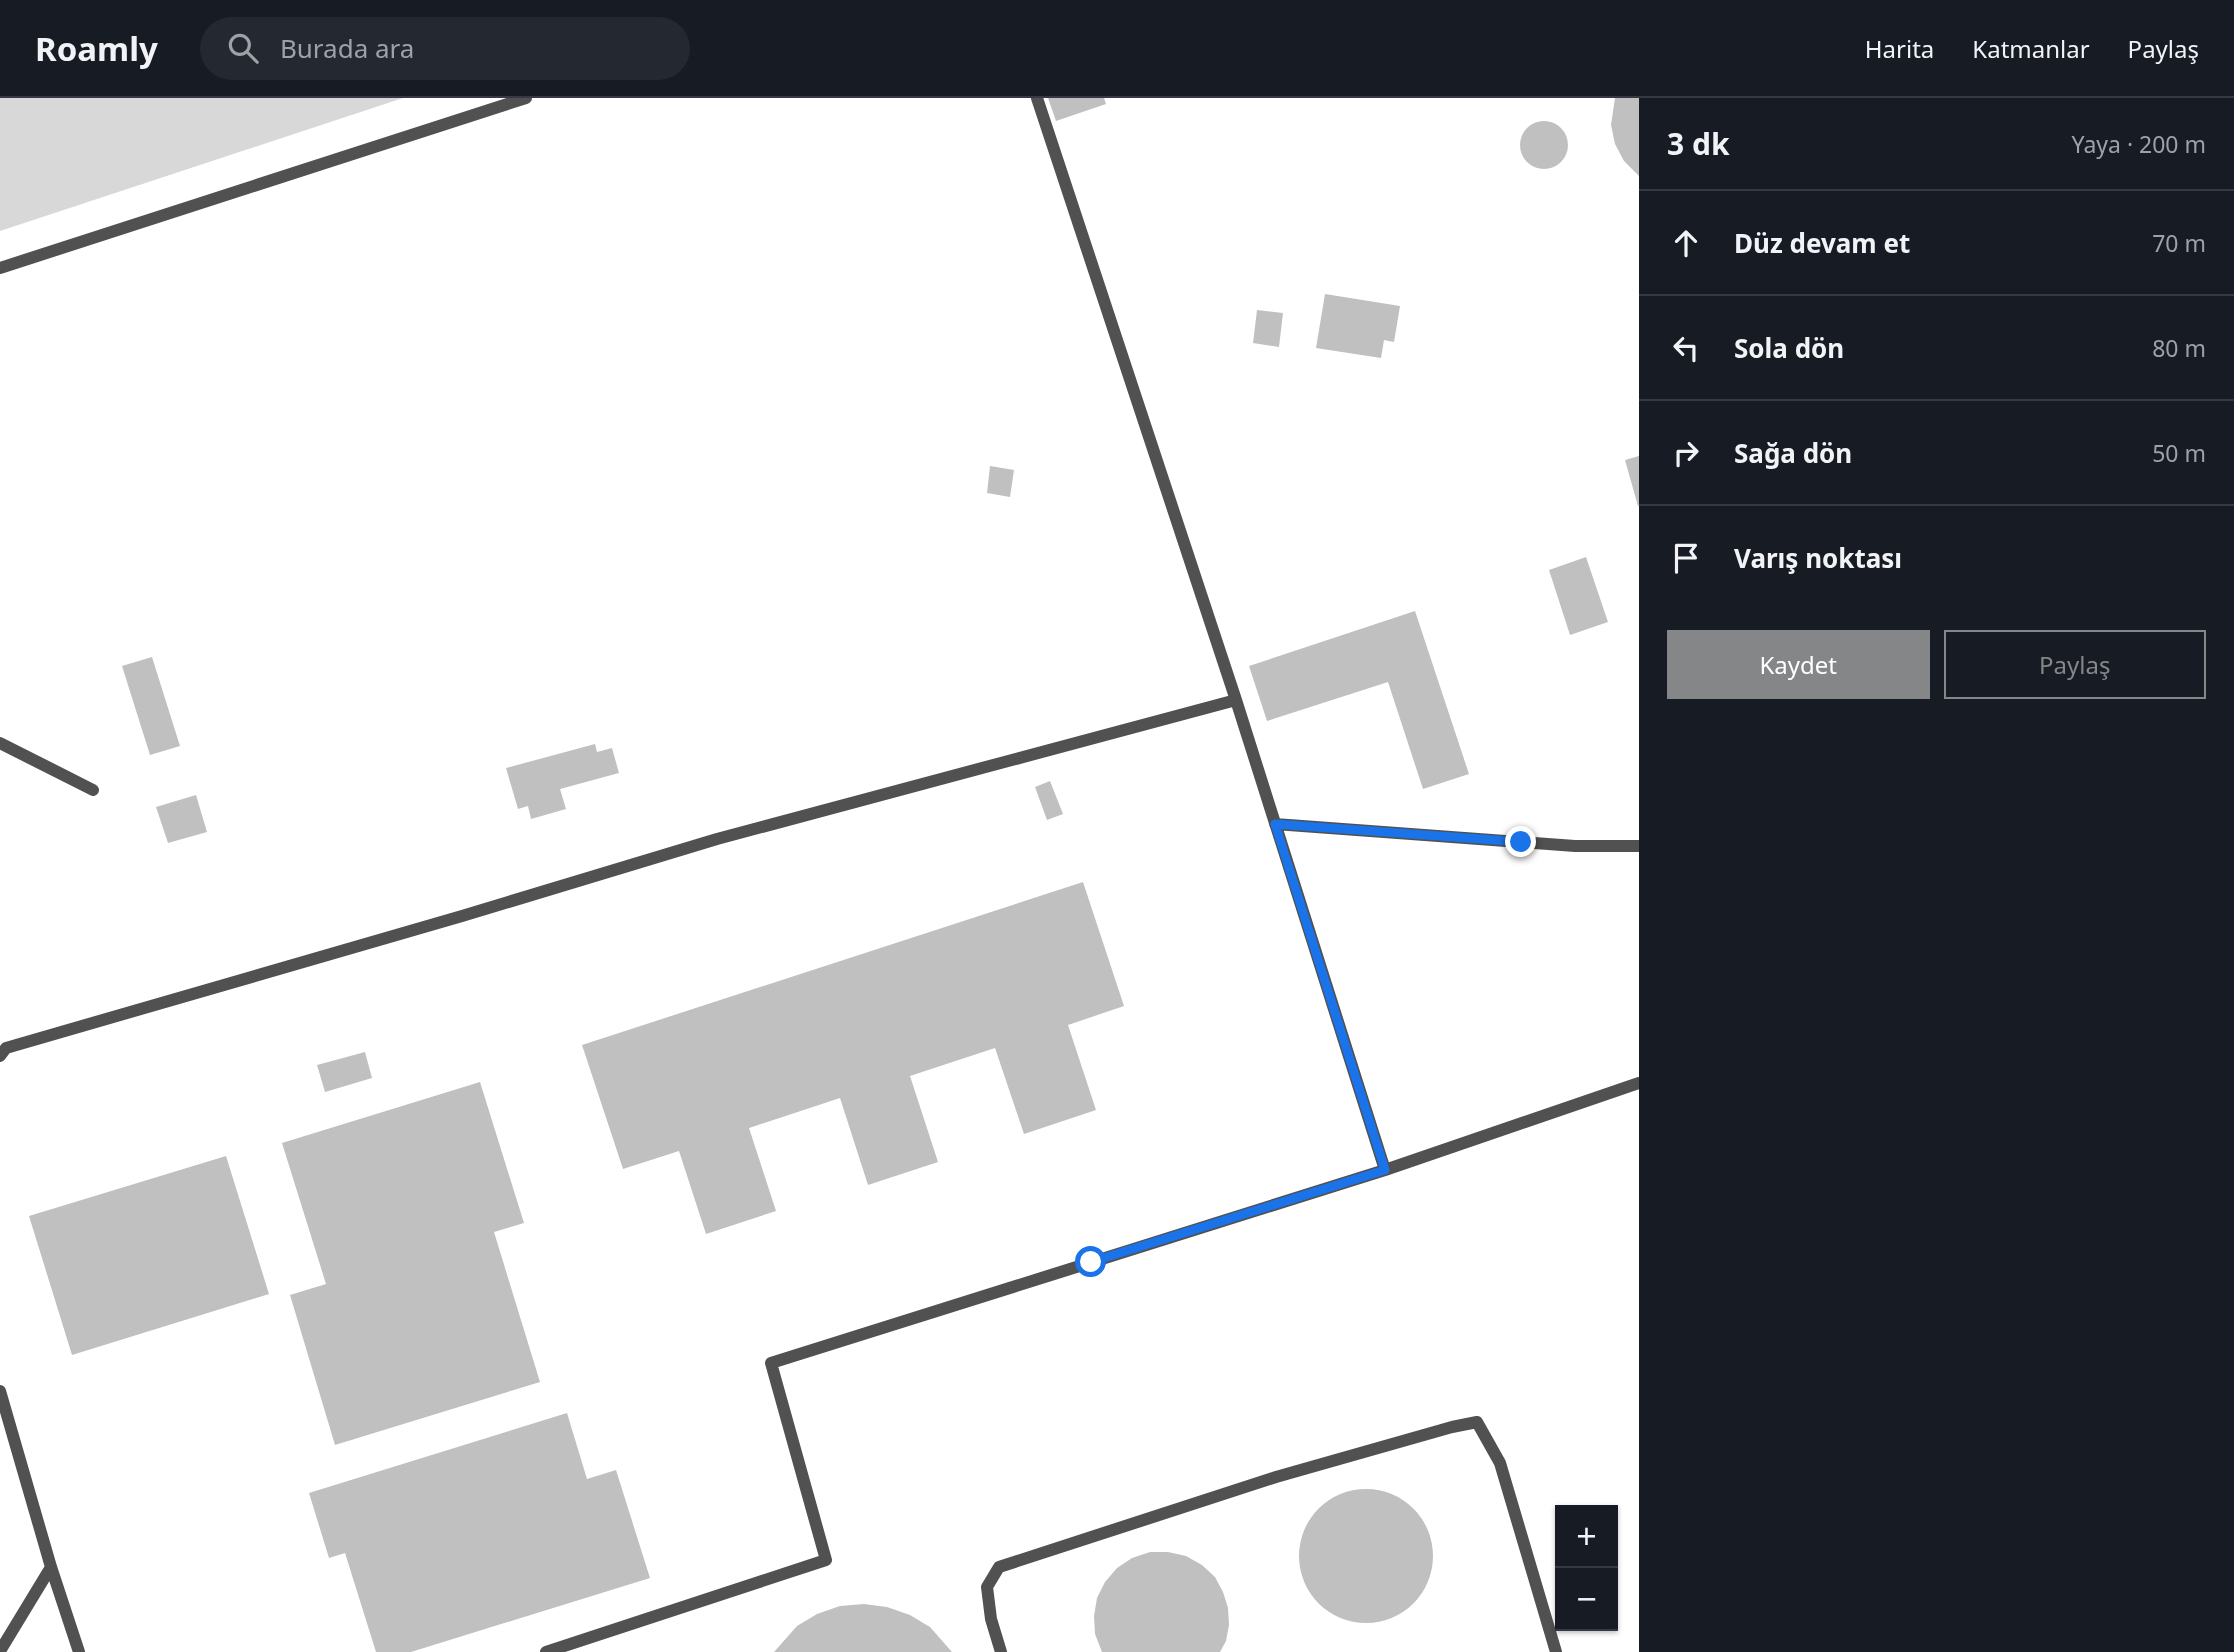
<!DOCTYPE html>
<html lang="tr">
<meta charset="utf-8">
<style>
:root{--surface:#171b24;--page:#242831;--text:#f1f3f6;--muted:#9ea1a6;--line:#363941;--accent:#858687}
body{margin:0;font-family:"Noto Sans",sans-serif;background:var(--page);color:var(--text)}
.controls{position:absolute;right:21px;bottom:21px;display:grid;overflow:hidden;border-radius:0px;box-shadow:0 2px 5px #0004}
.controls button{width:63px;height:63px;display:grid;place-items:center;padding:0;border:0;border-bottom:2px solid var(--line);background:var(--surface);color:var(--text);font:35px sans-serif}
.stop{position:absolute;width:21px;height:21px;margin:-16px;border:5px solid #1a73e8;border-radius:50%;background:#fff}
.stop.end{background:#1a73e8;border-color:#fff;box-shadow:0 2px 7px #0008}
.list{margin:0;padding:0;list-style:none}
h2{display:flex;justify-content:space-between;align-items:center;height:91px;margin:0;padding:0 28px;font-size:30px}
h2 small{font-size:23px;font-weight:400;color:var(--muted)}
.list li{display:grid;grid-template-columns:46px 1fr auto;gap:21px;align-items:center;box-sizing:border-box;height:105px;padding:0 28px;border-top:2px solid var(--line)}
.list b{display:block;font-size:26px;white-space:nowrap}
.list em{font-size:23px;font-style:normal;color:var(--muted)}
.actions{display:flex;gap:14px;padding:21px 28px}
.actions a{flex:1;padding:16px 0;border:2px solid var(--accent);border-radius:0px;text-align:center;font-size:24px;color:var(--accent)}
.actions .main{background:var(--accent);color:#fff}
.icon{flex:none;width:38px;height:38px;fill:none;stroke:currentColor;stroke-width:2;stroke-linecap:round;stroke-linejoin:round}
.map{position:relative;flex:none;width:1639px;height:1554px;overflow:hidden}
header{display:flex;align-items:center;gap:42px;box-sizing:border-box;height:98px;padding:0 35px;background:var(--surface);border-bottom:2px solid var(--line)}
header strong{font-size:33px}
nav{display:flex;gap:38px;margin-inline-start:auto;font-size:24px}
.search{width:490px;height:63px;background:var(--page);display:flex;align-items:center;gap:18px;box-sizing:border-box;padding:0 24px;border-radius:38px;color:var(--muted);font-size:26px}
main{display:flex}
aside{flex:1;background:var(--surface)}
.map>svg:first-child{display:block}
.green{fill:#d8d8d8}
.building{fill:#c0c0c0}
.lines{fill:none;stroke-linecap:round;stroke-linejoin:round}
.lane{stroke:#515151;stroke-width:12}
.route{stroke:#1a73e8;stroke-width:9}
</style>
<header>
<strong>Roamly</strong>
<div class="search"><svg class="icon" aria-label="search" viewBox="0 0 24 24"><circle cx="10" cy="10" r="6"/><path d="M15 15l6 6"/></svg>Burada ara</div>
<nav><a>Harita</a><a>Katmanlar</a><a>Paylaş</a></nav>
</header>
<main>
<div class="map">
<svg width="1639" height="1554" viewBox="0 0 1639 1554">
<rect width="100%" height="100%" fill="#fff"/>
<path class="green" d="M0,0h403l-403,133z"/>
<path class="building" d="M1048,0h56l2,6 -50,17z
M1615,0h24v78l-15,-15 -9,-17 -4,-19z
M1520 47a24 24 0 1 1 48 0a24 24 0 1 1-48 0Z
M1325,196l75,12 -6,36 -10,-2 -3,18 -65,-10z
M1257,212l26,3 -4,34 -26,-4z
M1639,358v50h-1l-13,-46z
M990,368l24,4 -4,27 -23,-4z
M1586,459l22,65 -38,13 -21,-65z
M1415,513l54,163 -46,15 -35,-107 -121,39 -18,-55z
M152,559l28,89 -30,9 -28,-89z
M595,646l2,8 15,-4 7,25 -59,16 6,20 -35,10 -3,-13 -10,3 -12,-41z
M1050,683l13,33 -16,6 -12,-33z
M196,697l11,37 -39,11 -12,-36z
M1083,784l41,124 -56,19 28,85 -72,24 -29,-86 -85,28 28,86 -70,23 -28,-87 -91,30 27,83 -70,23 -27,-83 -56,18 -41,-124z
M365,954l7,26 -47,14 -8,-27z
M480,984l44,141 -30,9 46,150 -205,63 -45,-150 36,-11 -44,-141z
M226,1058l43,138 -197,61 -43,-139z
M567,1315l20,66 29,-9 34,108 -239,74h-35l-31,-99 -16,5 -20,-65z
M1299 1458a67 67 0 1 1 134 0a67 67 0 1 1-134 0Z
M1150,1454h18l18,4 16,9 13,12 8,15 5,16 1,17 -3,16 -6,11h-118l-7,-18 -1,-18 3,-18 8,-16 12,-14 15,-10z
M864,1506l23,3 23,8 20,12 22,25h-178l23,-26 20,-12 23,-8z"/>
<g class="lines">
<path class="lane" d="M1037,0l199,602 149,470
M0,170l526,-170
M0,645l93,47
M1275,726l300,22h64
M0,958l6,-8 456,-132 255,-77 519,-139
M0,1293l51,176 28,85
M0,1553l51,-84
M546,1554l280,-92 -55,-197 614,-193 254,-87
M1001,1554l-10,-33 -4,-32 12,-20 277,-90 176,-50 25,-5 23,41 56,189"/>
</g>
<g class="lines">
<path class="route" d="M1091,1164l294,-92 -110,-346 246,18"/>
</g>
</svg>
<div class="controls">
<button>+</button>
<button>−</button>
</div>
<div class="stop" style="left:1091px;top:1164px"></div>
<div class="stop end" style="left:1521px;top:744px"></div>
</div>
<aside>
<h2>3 dk<small>Yaya · 200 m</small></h2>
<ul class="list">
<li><svg class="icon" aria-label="ahead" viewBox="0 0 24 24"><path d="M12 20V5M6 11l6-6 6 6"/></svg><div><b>Düz devam et</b></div><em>70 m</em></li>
<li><svg class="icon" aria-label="left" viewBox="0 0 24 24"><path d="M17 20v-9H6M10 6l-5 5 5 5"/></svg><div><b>Sola dön</b></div><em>80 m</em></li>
<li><svg class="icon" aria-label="right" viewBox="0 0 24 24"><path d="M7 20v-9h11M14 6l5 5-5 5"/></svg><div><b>Sağa dön</b></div><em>50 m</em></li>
<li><svg class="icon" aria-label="arrive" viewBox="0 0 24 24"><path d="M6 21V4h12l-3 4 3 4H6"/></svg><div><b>Varış noktası</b></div></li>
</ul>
<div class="actions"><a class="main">Kaydet</a><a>Paylaş</a></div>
</aside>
</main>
